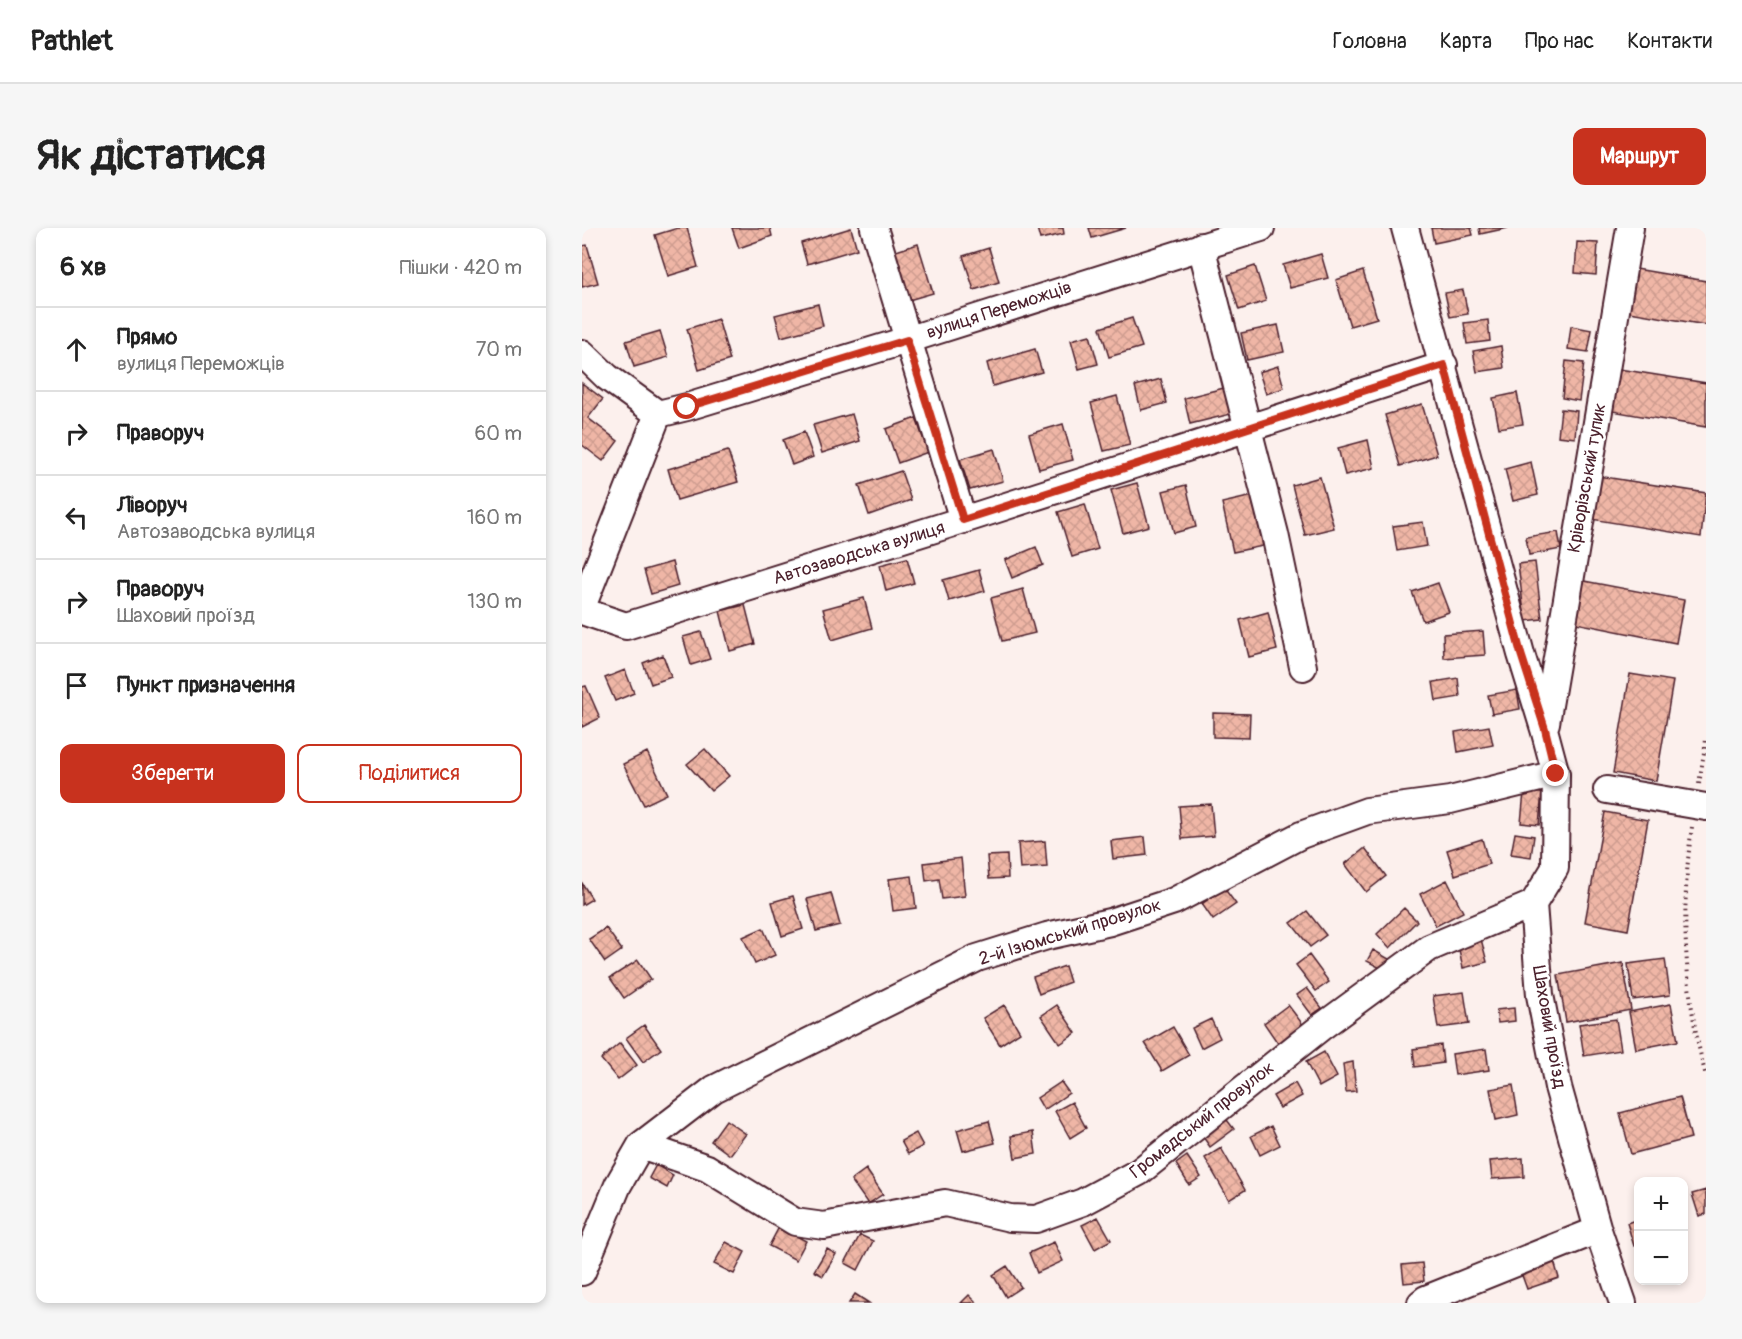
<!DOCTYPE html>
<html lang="uk">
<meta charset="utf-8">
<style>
:root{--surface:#fff;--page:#f6f6f6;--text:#222;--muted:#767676;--line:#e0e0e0;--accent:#c8321e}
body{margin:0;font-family:Pangolin,sans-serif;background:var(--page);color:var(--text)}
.controls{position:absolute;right:18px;bottom:18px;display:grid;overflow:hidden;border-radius:12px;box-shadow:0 3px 9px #0003}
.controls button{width:54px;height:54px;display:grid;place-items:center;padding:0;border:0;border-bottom:2px solid var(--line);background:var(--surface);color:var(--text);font:30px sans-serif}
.stop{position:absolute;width:18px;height:18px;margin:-14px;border:4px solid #c8321e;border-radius:50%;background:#fff}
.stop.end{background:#c8321e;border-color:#fff;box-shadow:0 2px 6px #0008}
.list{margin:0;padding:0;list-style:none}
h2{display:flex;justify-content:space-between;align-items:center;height:78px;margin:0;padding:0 24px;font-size:26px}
h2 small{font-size:20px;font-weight:400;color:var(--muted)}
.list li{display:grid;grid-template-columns:39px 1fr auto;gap:18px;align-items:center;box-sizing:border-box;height:84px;padding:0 24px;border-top:2px solid var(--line)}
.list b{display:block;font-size:22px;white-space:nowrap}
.list p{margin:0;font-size:20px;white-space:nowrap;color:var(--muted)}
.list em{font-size:20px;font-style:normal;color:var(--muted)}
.actions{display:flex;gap:12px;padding:18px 24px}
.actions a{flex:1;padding:14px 0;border:2px solid var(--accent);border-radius:12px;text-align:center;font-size:21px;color:var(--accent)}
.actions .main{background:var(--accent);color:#fff}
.icon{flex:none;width:33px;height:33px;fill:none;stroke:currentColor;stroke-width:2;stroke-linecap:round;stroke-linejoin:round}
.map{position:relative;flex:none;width:1124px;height:1075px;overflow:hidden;border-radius:12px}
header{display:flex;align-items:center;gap:36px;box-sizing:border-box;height:84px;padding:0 30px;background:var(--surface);border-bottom:2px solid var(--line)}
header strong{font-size:28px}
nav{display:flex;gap:33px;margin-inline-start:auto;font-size:21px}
.intro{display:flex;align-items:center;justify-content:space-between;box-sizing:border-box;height:144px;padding:0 36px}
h1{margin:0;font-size:42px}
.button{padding:15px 27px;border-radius:12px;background:var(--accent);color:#fff;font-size:21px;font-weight:700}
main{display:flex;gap:36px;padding:0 36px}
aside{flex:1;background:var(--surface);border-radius:12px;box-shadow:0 3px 9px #0003}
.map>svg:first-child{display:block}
.building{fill:url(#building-cross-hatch);stroke:#4a1f2b;stroke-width:1.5}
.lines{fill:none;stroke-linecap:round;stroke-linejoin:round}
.minor-casing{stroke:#4a1f2b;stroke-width:30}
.path{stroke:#4a1f2b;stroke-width:4;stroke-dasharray:1.5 4.5;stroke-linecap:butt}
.minor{stroke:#fff;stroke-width:26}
.route{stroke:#c8321e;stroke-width:8}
.labels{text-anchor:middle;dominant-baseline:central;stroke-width:5;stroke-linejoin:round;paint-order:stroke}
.street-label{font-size:18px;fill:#4a1f2b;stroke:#fff}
</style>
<header>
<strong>Pathlet</strong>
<nav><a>Головна</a><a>Карта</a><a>Про нас</a><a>Контакти</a></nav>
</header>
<div class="intro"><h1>Як дістатися</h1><a class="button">Маршрут</a></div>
<main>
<aside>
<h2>6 хв<small>Пішки · 420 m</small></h2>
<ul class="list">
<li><svg class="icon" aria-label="ahead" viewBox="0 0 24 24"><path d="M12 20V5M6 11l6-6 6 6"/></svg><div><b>Прямо</b><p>вулиця Переможців</p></div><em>70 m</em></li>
<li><svg class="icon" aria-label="right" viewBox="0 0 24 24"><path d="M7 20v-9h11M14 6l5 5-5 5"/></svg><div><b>Праворуч</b></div><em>60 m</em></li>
<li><svg class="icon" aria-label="left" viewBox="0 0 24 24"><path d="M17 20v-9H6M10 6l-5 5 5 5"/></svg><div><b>Ліворуч</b><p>Автозаводська вулиця</p></div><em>160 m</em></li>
<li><svg class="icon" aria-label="right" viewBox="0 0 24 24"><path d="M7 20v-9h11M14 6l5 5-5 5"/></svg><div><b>Праворуч</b><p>Шаховий проїзд</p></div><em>130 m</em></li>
<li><svg class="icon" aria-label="arrive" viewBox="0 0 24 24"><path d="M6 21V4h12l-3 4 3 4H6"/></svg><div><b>Пункт призначення</b></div></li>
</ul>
<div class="actions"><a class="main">Зберегти</a><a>Поділитися</a></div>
</aside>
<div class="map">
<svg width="1124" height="1075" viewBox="0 0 1124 1075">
<defs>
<pattern id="building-cross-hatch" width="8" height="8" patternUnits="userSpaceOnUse" patternTransform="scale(1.5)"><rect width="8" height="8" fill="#efb6a6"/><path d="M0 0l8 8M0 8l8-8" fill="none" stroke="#ce9c8f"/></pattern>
</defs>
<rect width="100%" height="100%" fill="#fcf0ed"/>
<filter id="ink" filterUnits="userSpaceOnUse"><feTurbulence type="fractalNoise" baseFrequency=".0167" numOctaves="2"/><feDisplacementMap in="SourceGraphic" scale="12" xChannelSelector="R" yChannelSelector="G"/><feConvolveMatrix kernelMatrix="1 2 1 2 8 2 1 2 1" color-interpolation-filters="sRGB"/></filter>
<g filter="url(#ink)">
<path class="building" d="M96,0h9l11,39 -30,9 -13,-41z
M150,0h38l2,8 -33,12z
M269,0l6,21 -50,15 -6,-21z
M455,0h26l1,6 -24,5z
M507,0h37l-34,10z
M849,0h40l2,7 -39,8z
M897,0h29l-28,6z
M995,14l21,1 -2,32 -21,-2z
M336,16l15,49 -28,8 -15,-48z
M5,17l11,38 -16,4v-41z
M407,20l10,34 -25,8 -11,-34z
M739,26l7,24 -38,10 -7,-23z
M673,38l11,35 -27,9 -11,-35z
M1054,41l70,12v44l-77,-13z
M781,43l14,47 -27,8 -14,-46z
M881,62l5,24 -18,3 -5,-24z
M236,76l5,22 -42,11 -6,-22z
M550,90l10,29 -33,10 -9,-29z
M136,91l12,41 -31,10 -12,-41z
M906,92l2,21 -23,3 -3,-21z
M696,97l6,27 -37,8 -6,-27z
M989,98l21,4 -4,22 -20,-3z
M78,103l8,26 -34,10 -8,-26z
M508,107l8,29 -19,5 -8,-29z
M919,118l3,22 -27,4 -4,-21z
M453,121l7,23 -49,14 -6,-23z
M984,133l18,2 -5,38 -17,-3z
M696,138l6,22 -18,6 -7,-22z
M1037,141l87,14v44l-94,-16z
M579,151l6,24 -26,7 -6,-24z
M0,155l21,16 -15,19 30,23 -15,20 -21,-16z
M646,159l7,26 -45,11 -6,-26z
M935,165l6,31 -24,4 -6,-30z
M535,168l13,49 -26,6 -13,-48z
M840,176l15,51 -37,11 -15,-51z
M979,181l16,2 -2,27 -17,-2z
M270,186l8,27 -38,12 -9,-28z
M334,190l12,34 -30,11 -12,-34z
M481,196l10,36 -34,9 -10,-35z
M222,204l9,25 -21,8 -9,-25z
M786,212l6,28 -29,7 -7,-27z
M412,221l9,32 -33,9 -10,-31z
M146,223l10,31 -61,18 -9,-31z
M949,234l7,33 -25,6 -8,-32z
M319,243l10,29 -42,15 -10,-30z
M1016,248l108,17 -5,44 -110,-18z
M738,249l14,51 -29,7 -13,-50z
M555,255l12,43 -26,7 -12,-43z
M604,257l10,42 -22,6 -11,-42z
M671,268l10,50 -30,6 -11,-49z
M503,276l13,45 -26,8 -14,-45z
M841,294l4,24 -30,5 -4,-25z
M976,304l3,17 -32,6 -3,-18z
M454,319l7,18 -31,13 -7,-18z
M325,330l7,25 -28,8 -6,-26z
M90,334l6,24 -27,8 -7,-24z
M953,334l7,57 -17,2 -7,-57z
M397,342l6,21 -36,10 -6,-21z
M997,352l105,20 -8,43 -105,-21z
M856,355l11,29 -26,9 -11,-29z
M441,361l12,44 -33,8 -11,-43z
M282,370l8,30 -40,12 -9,-31z
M163,377l10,39 -25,7 -10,-40z
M686,384l9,38 -28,7 -9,-37z
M901,403l2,24 -41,3 -1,-24z
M119,404l9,27 -19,6 -8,-28z
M81,427l8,22 -20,7 -8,-21z
M43,442l9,23 -19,8 -10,-23z
M1048,446l43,7 -17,100 -43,-8z
M876,450l2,19 -24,4 -3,-19z
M4,458l14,32 -18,9v-40z
M935,462l3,19 -28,5 -4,-19z
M631,485l37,1 -1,24 -36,-1z
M907,498l4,19 -35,7 -3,-20z
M123,521l24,27 -18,15 -24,-27z
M65,524l20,42 -23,11 -21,-41z
M942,564l18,1 -3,32 -18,-2z
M629,576l3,32 -32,3 -3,-33z
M1023,584l43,8 -20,110 -43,-8z
M933,605l19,3 -3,21 -20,-3z
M563,609l2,18 -34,4 -2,-18z
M900,611l7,25 -34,11 -8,-25z
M463,613l2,26 -27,2 -2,-26z
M783,620l21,28 -20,16 -21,-28z
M425,627l1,23 -19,1 -2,-23z
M379,630l4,38 -23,3 -3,-20 -13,2 -2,-18z
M330,648l4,32 -23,3 -4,-32z
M865,652l16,32 -27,14 -16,-32z
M0,655l10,16 -10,6z
M642,660l12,16 -23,16 -11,-16z
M249,665l9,32 -24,6 -9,-32z
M211,668l10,33 -21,7 -10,-34z
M822,680l13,13 -27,27 -13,-14z
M725,683l19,24 -16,12 -19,-24z
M24,700l16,22 -17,12 -16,-23z
M181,700l12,27 -20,9 -12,-27z
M899,711l6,23 -24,6 -5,-23z
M791,722l16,9 -5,11 -17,-9z
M727,727l20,27 -13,9 -20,-26z
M1083,731l5,36 -37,5 -5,-36z
M56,732l13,19 -27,19 -14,-20z
M1041,735l8,47 -65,12 -8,-47z
M483,738l5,16 -31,12 -6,-17z
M725,760l15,20 -10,7 -15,-20z
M882,764l5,32 -31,4 -5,-32z
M1089,776l7,37 -42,8 -7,-37z
M422,777l16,27 -20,13 -17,-27z
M475,777l19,28 -16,11 -19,-28z
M706,777l16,21 -25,19 -15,-22z
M932,780l1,13 -17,2 -2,-13z
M629,791l9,19 -19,10 -9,-20z
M1034,791l5,31 -37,6 -5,-32z
M62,797l17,24 -18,13 -17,-24z
M591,799l16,28 -27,16 -17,-28z
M38,815l17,22 -19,15 -17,-21z
M859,817l2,18 -28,4 -2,-18z
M904,821l3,21 -34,5 -3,-21z
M742,824l13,25 -18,10 -13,-25z
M771,834l3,29 -10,1 -3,-28z
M479,854l8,11 -25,17 -7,-12z
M713,855l7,13 -22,12 -7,-12z
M931,857l5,30 -22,5 -6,-31z
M1098,869l11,41 -60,16 -11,-41z
M490,874l14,26 -16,10 -15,-27z
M144,892l20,14 -16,21 -19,-14z
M645,892l7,9 -24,18 -7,-10z
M407,893l6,22 -32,8 -6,-21z
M689,898l9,19 -20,10 -9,-19z
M451,904l3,22 -21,4 -4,-22z
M334,905l7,13 -15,8 -7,-13z
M639,920l24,42 -16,10 -24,-42z
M605,928l14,21 -12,8 -13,-21z
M941,930l1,19 -32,2 -2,-18z
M74,937l17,10 -6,13 -18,-10z
M284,941l17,25 -15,10 -17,-24z
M1124,962v24l-7,2 -7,-22z
M516,989l13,23 -16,9 -13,-24z
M1056,991v26l-4,1 -7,-23z
M197,999l27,14 -10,19 -27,-14z
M278,1007l13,6 -15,29 -13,-7z
M144,1014l19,10 -11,22 -20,-10z
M472,1014l9,19 -26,12 -8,-20z
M245,1021l9,5 -13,22 -9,-5z
M971,1030l6,20 -32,11 -7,-19z
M840,1035l2,18 -20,2 -2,-18z
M425,1038l14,21 -15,10 -13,-22z
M273,1066l14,9h-20z
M387,1067l8,8h-16z"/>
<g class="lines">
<defs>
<path id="minor" d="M292,0l89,292
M823,0l116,426 23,75 12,45 -1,94 -22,36 7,91 18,92 40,143 25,73
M619,18l74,288 28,133
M0,125l25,24 51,37 29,-7 220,-67 354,-112
M0,379l76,-193
M0,383l44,15 337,-106 481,-155
M964,495l84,-495
M1025,562l99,17
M59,917l66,23 88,54 29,4 121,-23 65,15 26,1 47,-17 56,-30 181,-144 109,-80 104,-44
M0,1044l36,-87 23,-40 73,-56 263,-131 70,-22 63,-14 64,-21 127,-66 66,-24 83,-11 106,-26
M839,1075l5,-4 172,-69"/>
</defs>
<use href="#minor" class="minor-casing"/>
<path class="path" d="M1117,556l7,-44
M1110,599c-12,81 -8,169 14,249"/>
<use href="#minor" class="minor"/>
</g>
</g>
<g class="lines" filter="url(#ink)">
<path class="route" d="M105,179l220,-67 56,180 481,-155 77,289 24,75 11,45"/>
</g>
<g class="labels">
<g class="street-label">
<text transform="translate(417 82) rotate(-18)">вулиця Переможців</text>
<text transform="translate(1005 250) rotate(-80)">Кріворізський тупик</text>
<text transform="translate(277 325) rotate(-17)">Автозаводська вулиця</text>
<text transform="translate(488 704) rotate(-17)">2-й Ізюмський провулок</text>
<text transform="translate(967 799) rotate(80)">Шаховий проїзд</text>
<text transform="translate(620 892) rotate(-38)">Громадський провулок</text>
</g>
</g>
</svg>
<div class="controls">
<button>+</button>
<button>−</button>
</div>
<div class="stop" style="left:105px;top:179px"></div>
<div class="stop end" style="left:974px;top:546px"></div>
</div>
</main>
